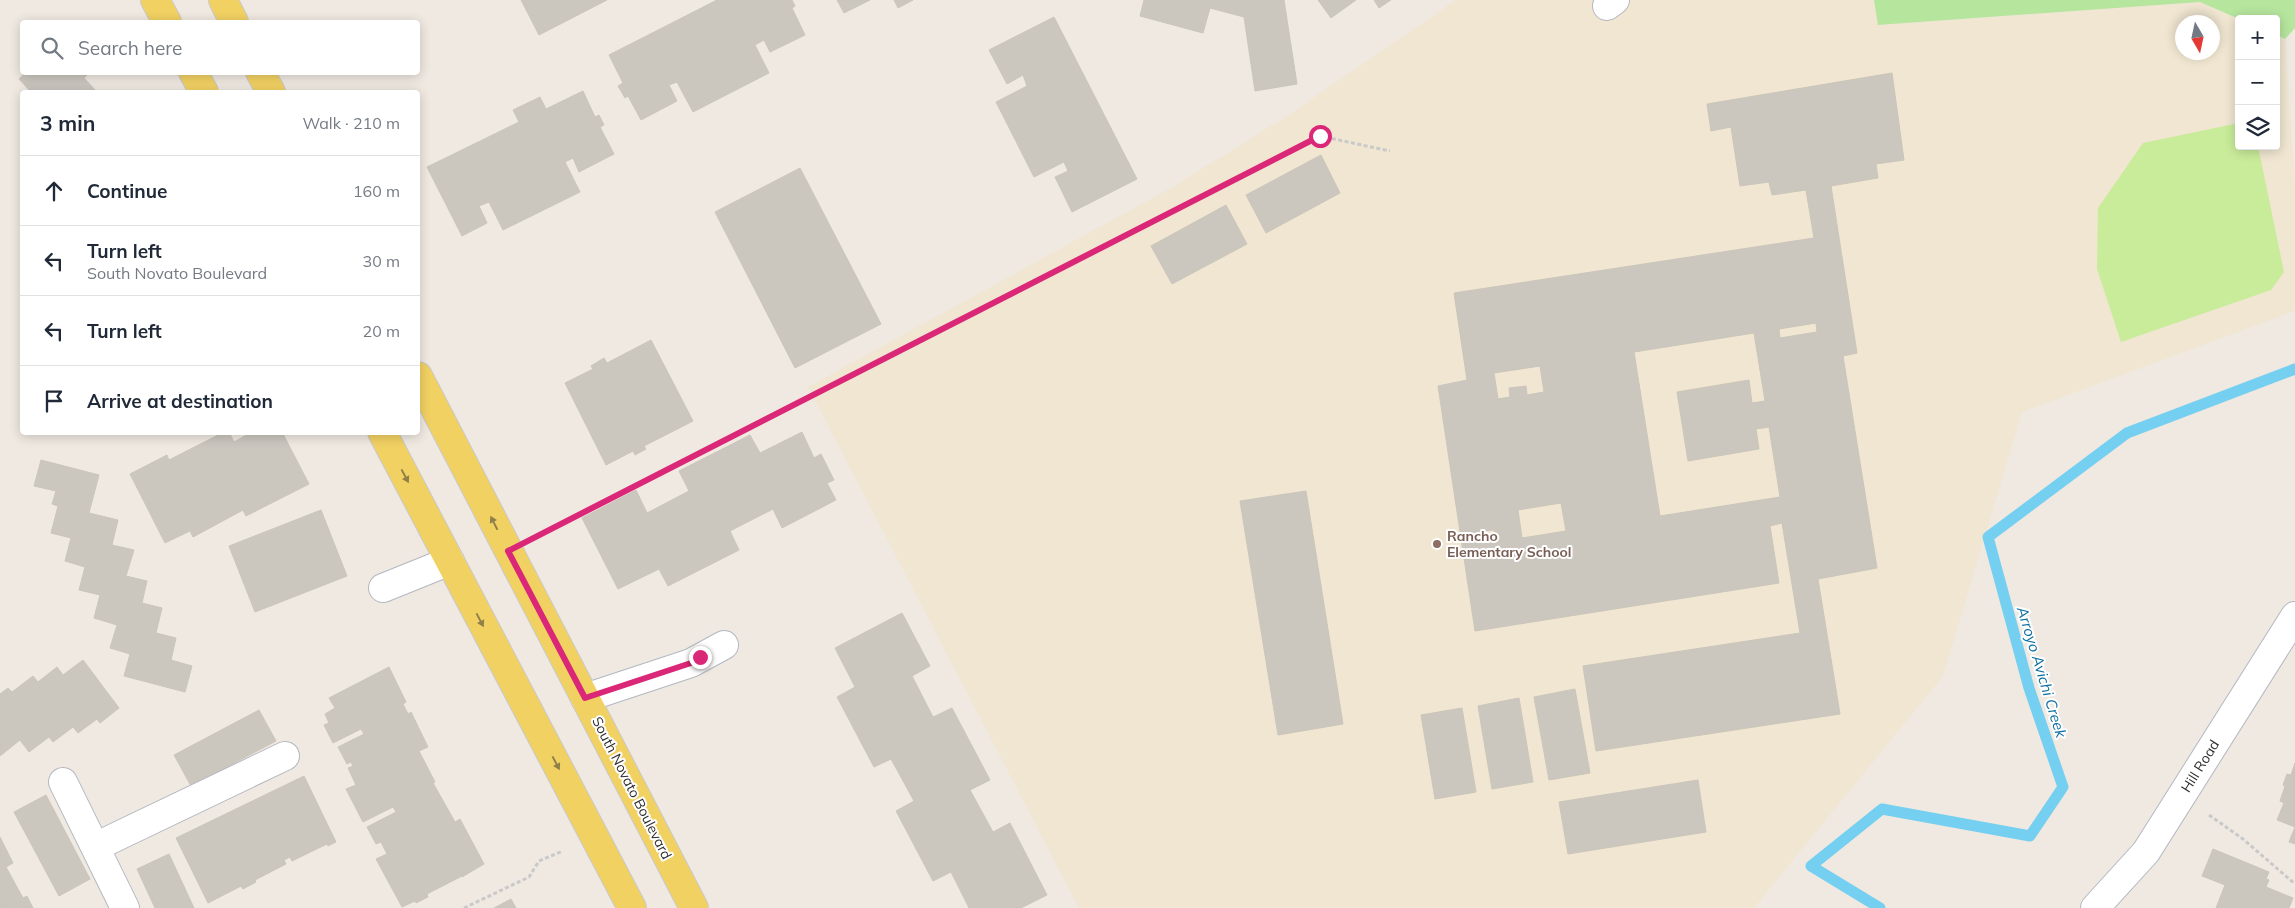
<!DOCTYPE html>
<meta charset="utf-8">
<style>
:root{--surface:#fff;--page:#f6f6f7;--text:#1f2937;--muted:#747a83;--line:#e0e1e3}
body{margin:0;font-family:Mulish,sans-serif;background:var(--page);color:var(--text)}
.controls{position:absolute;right:15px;top:15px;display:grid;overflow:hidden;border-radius:5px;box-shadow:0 2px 12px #0003}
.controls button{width:45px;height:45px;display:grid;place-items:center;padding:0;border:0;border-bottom:1px solid var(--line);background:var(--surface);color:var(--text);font:25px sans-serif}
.compass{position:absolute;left:2175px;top:15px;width:45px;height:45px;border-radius:50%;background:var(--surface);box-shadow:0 2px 12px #0003;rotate:171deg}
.stop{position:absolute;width:15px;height:15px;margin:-11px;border:4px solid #db2777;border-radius:50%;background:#fff}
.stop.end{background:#db2777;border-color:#fff;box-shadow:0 1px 5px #0008}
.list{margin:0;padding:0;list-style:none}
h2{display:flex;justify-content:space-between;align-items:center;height:65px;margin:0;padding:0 20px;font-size:21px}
h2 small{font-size:16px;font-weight:400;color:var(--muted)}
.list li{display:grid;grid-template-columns:32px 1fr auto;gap:15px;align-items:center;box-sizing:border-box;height:70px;padding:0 20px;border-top:1px solid var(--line)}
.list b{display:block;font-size:19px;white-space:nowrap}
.list p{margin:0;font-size:16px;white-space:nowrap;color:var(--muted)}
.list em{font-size:16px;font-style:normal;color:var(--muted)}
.icon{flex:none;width:28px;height:28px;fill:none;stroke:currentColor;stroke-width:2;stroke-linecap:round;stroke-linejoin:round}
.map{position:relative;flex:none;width:2295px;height:908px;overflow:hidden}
.search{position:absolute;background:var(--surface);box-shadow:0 2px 12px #0003;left:20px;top:20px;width:400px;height:55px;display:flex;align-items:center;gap:12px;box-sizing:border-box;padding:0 18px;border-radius:5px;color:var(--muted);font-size:19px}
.panel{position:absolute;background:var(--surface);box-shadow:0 2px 12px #0003;left:20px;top:90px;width:400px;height:345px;border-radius:5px}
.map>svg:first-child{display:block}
.education{fill:#f0e6d1;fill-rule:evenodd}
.green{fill:#b6e59e}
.pitch{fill:#c9ec9a}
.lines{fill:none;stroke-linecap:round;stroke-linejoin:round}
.stream{stroke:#75cff0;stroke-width:11}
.building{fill:#cbc7bf;stroke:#cbc5ba;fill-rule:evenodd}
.minor-casing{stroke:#b4b7c1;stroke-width:30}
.major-casing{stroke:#c9c9c9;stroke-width:30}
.path{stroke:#c9c9c9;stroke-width:3;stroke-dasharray:4 2.5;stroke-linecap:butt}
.minor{stroke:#fff;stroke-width:28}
.major{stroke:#f2d163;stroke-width:28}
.oneway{fill:#908048}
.route{stroke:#db2777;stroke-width:6}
.education-dot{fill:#8d6e63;stroke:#fff;stroke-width:2}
.labels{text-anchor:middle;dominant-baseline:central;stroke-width:4;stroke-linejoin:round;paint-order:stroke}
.education-label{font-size:14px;font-weight:bold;fill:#785e54;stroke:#fff;text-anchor:start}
.street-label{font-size:14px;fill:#2e2e2e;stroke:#fff}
.water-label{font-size:15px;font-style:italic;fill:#0d6fa3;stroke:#fff}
</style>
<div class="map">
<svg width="2295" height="908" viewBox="0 0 2295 908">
<rect width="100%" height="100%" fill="#efe9e1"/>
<path class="education" d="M1456,0h418l5,25 321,-23 39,17v127h37v-111l9,4 10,144v128l-273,101 -79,264 -189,232h-675l-271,-521 363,-199 110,-68zM2182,22h30v30h-30z"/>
<path class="green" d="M1874,0h421v28l-10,11 -9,-4v-16h-37l-39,-17 -322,23z"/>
<path class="pitch" d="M2239,123v23h19l26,126 -13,18 -150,52 -24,-73 1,-61 45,-65z"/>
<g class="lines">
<path class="stream" d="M1880,908l-69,-42 71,-57 148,27 33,-49 -34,-99 -41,-151 139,-104 168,-64"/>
</g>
<path class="building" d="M521,0h86l-68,35z
M717,0h75l3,6 -3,2 13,27 -35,17 -6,-12 -9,5 14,28 -76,39 -16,-30 -8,3 8,16 -36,19 -13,-24 -3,2 -7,-12 5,-3 -14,-28z
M837,0h33l-26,13z
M894,0h19l-15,8z
M1144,0h140l13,84 -42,7 -11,-74 -34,-9 -7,25 -63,-17z
M1318,0h38l-25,18z
M1374,0h17l-12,8z
M1054,17l83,162 -65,33 -17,-35 13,-6 -4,-9 -30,15 -38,-75 31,-16 -4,-11 -16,9 -18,-34z
M26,72h64l-6,6 13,14h-66l-12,-13z
M1892,73l12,87 -28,4 2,14 -47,8 26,167 -14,3 34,212 -59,11 22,135 -244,37 -13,-85 217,-33 -18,-110 -12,3 9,57 -304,48 -37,-245 29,-6 -13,-87 360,-55 -8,-48 -34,5 -3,-13 -29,4 -9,-59 -20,4 -4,-27zM1816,323l1,9 -37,6 -1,-9zM1754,333l11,68 -13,2 -3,-23 -72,12 11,69 71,-12 -3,-20 13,-2 11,70 -120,19 -26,-164zM1540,366l4,26 -17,3 -1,-9 -17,2 1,9 -12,2 -4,-26zM1561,503l5,28 -44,7 -4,-28zM1494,530l2,12 -13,2 -2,-13z
M583,91l12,26 4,-2 5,10 -4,2 14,27 -35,18 -6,-14 -8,4 15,30 -77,38 -14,-28 -10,4 8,17 -25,13 -35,-69 92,-45 -6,-12 27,-13 6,12z
M1321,155l19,38 -74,40 -20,-38z
M800,168l81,156 -86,44 -80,-156z
M1226,205l21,39 -75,40 -21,-38z
M651,340l42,81 -49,25 2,3 -11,6 -2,-4 -27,14 -41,-82 28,-14 -2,-3 13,-8 3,5z
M224,432h5l5,10 18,-10h30l27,52 -63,32 -3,-6 -50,27 -3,-6 -25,12 -35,-69 37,-19 2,5z
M802,432l12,26 7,-4 13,26 -7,3 9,17 -54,28 -9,-19 -43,22 9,19 -71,36 -9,-17 -41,20 -36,-71 54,-28 11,23 42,-22 -10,-20 71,-36 10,18z
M41,460l58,15 -10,38 29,7 -6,25 22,5 -8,26 21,5 -5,22 20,5 -6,25 20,5 -5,22 21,6 -7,26 -61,-16 6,-22 -20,-6 7,-23 -23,-7 6,-23 -21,-5 6,-23 -20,-6 6,-23 -20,-5 7,-27 -6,-2 4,-13 -22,-5z
M1306,491l37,233 -65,11 -38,-234z
M321,510l26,66 -92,36 -26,-66z
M902,613l28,53 -18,10 21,41 19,-9 38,72 -20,10 23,42 17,-9 37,72 -26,13h-52l-18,-36 -18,9 -37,-70 18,-10 -23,-42 -17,8 -37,-70 18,-10 -20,-39z
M83,660l36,48 -19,15 -3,-4 -19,14 -5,-6 -20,15 -4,-5 -20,15 -9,-12 -20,16v-62l8,-6 4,4 21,-16 5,6 19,-15 6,8z
M389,667l17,35 -3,2 5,10 3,-2 17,35 -9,4 16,31 -2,1 22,39 5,-3 24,45 -22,13v-1l-35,18 1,3 -12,6 -1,-2 -13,6 -26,-48 11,-5 -6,-12 -5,2 -9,-17 29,-15 -3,-5 -30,15 -17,-33 10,-4 -8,-17 5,-2 -2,-4 -4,2 -9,-17 26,-13 -3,-5 -28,14 -9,-18 5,-2 -4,-9 10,-6 -6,-10z
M1575,689l15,84 -41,7 -15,-83z
M1519,698l14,84 -41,7 -14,-83z
M1462,708l14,84 -41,7 -14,-84z
M259,710l17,31 -85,45 -17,-31z
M2295,763v81l-6,-2 6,-15 -18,-7 7,-17 -4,-2 5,-15 -2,-1 4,-11 4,1z
M304,776l32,66 -8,4 -1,-2 -35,17 -2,-4 -6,3 2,4 -31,16 1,2 -13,7 -2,-3 -33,17 -32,-65z
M1698,780l8,52 -138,22 -9,-52z
M46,795l44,84 -31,17 -45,-84z
M0,837l13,26 -7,4 17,31 4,-2 6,12h-33z
M2213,849l56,23 -3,7 3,1 -3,7 27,11 -4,10h-73l9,-23 -23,-9z
M169,854l25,54h-39l-18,-39z
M511,899l5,9h-22z"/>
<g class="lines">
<defs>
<path id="minor" d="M1607,6l8,-6
M383,588l67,-27
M585,698l106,-35 33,-18
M63,782l62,126
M95,847l190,-91
M2095,908l51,-56 149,-236"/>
<path id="major" d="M155,0l12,22
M223,0l11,22
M193,72l11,20
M260,72l11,20
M418,376l276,532
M382,432l250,476"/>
</defs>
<use href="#minor" class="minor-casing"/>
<use href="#major" class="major-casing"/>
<path class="path" d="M538,536l782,-400 70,15
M2209,815l34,24 52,45
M464,908l65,-31 10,-16 24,-10"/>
<use href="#minor" class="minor"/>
<use href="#major" class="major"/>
</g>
<defs><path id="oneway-solid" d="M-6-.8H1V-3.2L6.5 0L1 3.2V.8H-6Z" transform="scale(1.25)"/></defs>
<g class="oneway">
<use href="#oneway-solid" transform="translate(405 476) rotate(62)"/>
<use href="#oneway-solid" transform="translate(494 523) rotate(-117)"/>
<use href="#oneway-solid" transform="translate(480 620) rotate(62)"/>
<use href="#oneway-solid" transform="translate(556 763) rotate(62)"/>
</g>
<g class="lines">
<path class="route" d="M700,657l-9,6 -106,35 -77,-147 812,-415"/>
</g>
<circle class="education-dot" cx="1437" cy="544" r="5"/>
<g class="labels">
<g class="education-label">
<text x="1447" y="536">Rancho<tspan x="1447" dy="16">Elementary School</tspan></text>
</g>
<g class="street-label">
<text transform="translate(2200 766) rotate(-58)">Hill Road</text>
<text transform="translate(632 788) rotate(63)">South Novato Boulevard</text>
</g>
<g class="water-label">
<text transform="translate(2042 672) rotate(73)">Arroyo Avichi Creek</text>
</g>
</g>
</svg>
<div class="controls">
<button>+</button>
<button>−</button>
<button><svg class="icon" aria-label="layers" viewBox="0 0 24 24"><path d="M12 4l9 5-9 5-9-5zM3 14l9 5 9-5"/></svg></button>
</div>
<svg class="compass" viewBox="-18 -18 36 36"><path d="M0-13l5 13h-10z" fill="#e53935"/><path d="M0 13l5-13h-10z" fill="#747a83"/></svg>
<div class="stop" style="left:1320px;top:136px"></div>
<div class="stop end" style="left:700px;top:657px"></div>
<div class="search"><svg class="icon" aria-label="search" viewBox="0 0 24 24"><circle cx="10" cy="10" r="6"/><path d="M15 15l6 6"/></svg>Search here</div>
<section class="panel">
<h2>3 min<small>Walk · 210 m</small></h2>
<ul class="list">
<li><svg class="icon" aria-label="ahead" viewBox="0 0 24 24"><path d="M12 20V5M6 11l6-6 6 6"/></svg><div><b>Continue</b></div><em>160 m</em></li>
<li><svg class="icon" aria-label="left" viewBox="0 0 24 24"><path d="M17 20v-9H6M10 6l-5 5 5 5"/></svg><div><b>Turn left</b><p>South Novato Boulevard</p></div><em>30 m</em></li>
<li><svg class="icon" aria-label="left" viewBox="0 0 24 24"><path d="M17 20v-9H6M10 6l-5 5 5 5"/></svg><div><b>Turn left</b></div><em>20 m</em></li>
<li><svg class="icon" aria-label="arrive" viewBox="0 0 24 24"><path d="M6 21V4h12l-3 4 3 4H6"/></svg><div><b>Arrive at destination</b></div></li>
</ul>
</section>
</div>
